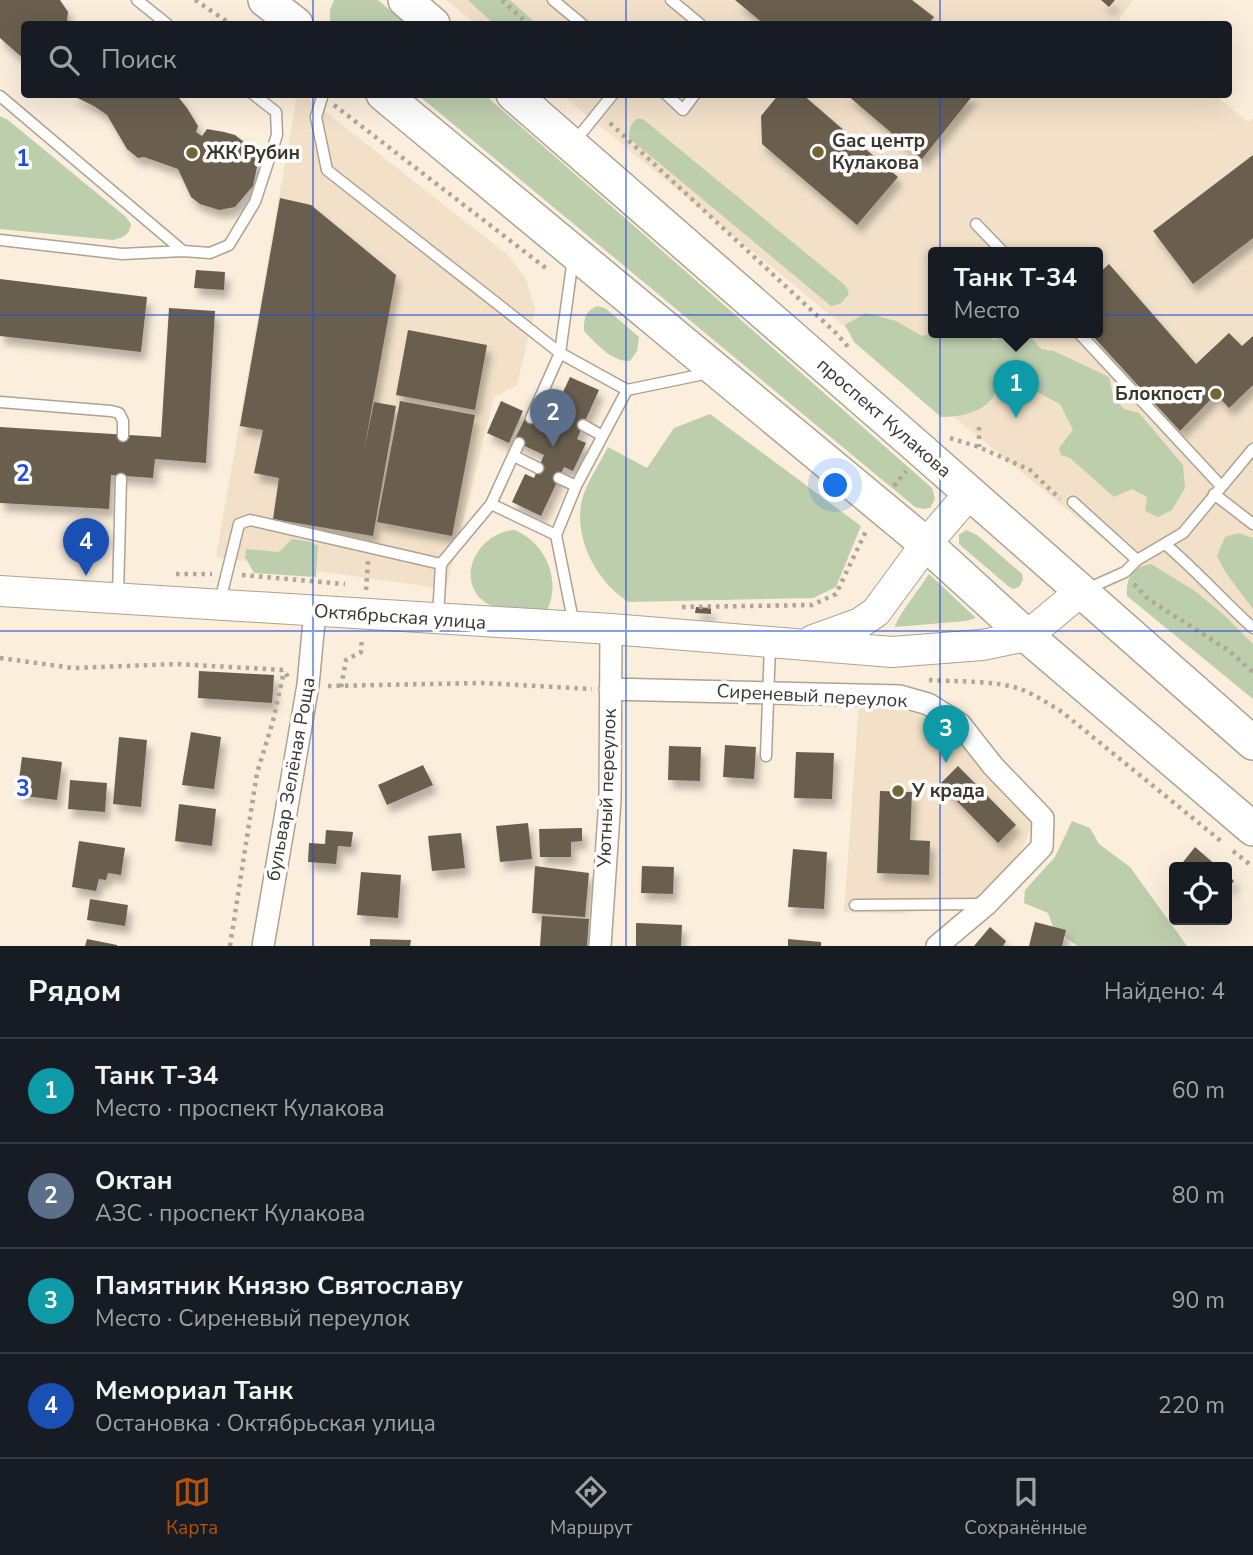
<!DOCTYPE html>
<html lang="ru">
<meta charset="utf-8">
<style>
:root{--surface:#171b24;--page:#20242c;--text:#f1f3f6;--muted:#9ea1a6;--line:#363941;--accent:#b45309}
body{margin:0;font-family:"Nunito Sans",sans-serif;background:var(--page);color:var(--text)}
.controls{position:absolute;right:21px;bottom:21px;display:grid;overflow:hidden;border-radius:7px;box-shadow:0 7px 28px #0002}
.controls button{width:63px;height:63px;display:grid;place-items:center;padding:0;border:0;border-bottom:2px solid var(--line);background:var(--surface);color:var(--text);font:35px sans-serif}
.you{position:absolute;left:836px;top:486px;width:24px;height:24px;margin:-18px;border:5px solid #fff;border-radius:50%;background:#1a73e8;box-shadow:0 0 0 10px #1a73e833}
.badge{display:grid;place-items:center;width:46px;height:46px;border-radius:50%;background:var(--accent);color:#fff;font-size:23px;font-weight:700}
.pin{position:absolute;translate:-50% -58px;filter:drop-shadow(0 2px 4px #0008)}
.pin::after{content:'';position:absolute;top:37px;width:24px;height:21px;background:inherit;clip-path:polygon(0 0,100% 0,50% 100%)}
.popup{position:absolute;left:928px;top:247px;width:175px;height:91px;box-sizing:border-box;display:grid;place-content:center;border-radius:7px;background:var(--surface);filter:drop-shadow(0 2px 5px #0005);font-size:23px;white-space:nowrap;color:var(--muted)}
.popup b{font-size:26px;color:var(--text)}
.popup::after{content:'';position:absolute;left:50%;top:100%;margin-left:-14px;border:14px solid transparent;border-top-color:var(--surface)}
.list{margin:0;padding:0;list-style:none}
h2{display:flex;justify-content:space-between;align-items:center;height:91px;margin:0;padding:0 28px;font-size:30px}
h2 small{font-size:23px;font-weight:400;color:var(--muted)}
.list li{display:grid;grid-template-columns:46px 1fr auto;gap:21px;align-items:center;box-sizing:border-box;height:105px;padding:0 28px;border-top:2px solid var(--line)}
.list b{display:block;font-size:26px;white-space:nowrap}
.list p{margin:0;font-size:23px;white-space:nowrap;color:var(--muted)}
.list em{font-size:23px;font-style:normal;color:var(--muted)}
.icon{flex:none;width:38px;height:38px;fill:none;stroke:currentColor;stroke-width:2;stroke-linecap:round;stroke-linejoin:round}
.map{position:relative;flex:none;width:1253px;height:946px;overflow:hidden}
.search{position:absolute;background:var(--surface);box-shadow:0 7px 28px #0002;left:21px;right:21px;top:21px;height:77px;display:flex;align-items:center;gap:18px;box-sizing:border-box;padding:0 24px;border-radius:7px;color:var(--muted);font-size:26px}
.sheet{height:511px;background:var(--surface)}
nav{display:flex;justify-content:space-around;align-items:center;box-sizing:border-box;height:98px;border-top:2px solid var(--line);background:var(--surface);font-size:19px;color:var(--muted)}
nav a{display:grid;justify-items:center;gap:4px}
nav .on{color:var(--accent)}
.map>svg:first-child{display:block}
.built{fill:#f2e0c9;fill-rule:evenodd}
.green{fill:#bdcead}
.building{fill:#6a5f50;filter:url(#shadow)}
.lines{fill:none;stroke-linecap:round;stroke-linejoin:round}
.service-casing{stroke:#aea292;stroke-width:13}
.minor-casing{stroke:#aea292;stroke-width:24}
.secondary-casing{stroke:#aea292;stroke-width:32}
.primary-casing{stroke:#aea292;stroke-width:36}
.path{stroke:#afa598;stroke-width:4.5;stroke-dasharray:3.5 5;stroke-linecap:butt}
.service{stroke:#fff;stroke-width:10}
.minor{stroke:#fff;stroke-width:21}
.secondary{stroke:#fff;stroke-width:30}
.primary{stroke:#fff;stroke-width:33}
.grid{fill:none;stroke:#1d4ed8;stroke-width:2;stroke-opacity:0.55}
.poi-dot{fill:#726633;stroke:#fff;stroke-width:2.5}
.labels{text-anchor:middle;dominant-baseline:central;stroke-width:7;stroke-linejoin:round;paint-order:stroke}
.poi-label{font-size:19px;font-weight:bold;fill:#3b362f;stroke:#fff;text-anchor:start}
.street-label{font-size:19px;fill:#3b362f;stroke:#fff}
.grid-label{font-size:23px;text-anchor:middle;font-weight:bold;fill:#1d4ed8;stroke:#fff;stroke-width:7;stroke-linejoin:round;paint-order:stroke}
</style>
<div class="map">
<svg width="1253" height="946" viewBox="0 0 1253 946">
<defs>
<filter id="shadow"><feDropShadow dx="4.5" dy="8" stdDeviation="3.5" flood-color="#0004"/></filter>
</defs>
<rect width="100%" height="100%" fill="#fbeedc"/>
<path class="built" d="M446,0h687l-14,19 7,5h-650z
M1214,94l34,28 5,-4v544l-691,-567zM934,252h164v80h-164z
M297,95h7l204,160 18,24 9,30 -18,76 -23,12 -48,192 -230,-32z
M859,703l46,7 42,15 86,98 -16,38 -43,41 -76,12 -54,-2z"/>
<path class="green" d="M334,0h44l28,24h-72l-4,-2v-12z
M468,0h42l27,24h-43z
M418,95h67l447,393 3,11 -5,9 -7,1 -8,-2z
M0,116l8,4 118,97 5,7c-2,12 -7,13 -18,16l-113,-11z
M636,119h7l203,167 3,8 -9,10 -9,2 -202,-168 1,-11z
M597,306l8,2 34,29 -2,14 -7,10c-19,1 -33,-17 -46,-30 0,-13 1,-19 13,-25z
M866,313l30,8 26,15 16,-4h46l10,8 14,-8h19l14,17 13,2 55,26 4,19 11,13 15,4 44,52 2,23 -13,22 -14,7 -13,-6 2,-14 -15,-8 -18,8 -44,-39 -9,-3 -2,-7 14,-18 -13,-26 -44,-23 -16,-1c-2,5 -4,12 -7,17 -11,16 -34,20 -52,20l-87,-75 -9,-17z
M710,414l151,112 -25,61 -23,11 -184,4c-32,-19 -56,-64 -47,-102 4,-17 18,-37 26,-53l39,21 27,-40z
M514,530c31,11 48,51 33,80 -17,-1 -38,1 -54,-4 -5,-1 -10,-5 -14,-9 -22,-26 3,-65 35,-67z
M966,530l11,5 45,39 1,6 -4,7 -6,2 -5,-3 -49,-42v-9z
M1238,533l15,5v71l-27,-36 -9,-17 8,-19z
M292,539l19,3 7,4 -2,31 -62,-4 -9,-16 1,-8 33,3z
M1151,564l44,27 29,24 29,29v55l-126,-103c-1,-19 5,-29 24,-32z
M929,574l47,44 -10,3 -71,6c0,-7 27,-42 34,-53z
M1072,821l18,7 9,16 31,23 57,79h-110l-24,-19 -5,-14 -24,-10 1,-13 30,-33z"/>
<path class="building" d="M0,0h60l8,12 -1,8 5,4h-48v35l-24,-21z
M735,0h177l22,17 -6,7h-164z
M1101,0h14l-6,7z
M69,94h107l11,14 11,18 -2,6 6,4 5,-7 17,3 11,3 13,10 7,13 2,9 -4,19 -18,21 -16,3 -19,-6 -9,-7 -13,-28 -34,-12 -6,1 -11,-9 -20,-34 -13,-9z
M779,94h23l96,83 -41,48 -95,-81 -1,-28z
M846,94h128l-52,65z
M1253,155v83l-60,46 -40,-53z
M280,198l31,7 85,70 -32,176 10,-49 22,4 -23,130 -100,-17 6,-41 -25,-5 9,-43 -23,-4z
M1109,264l87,100 33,-31 13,13 11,-10v49l-24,23 -13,-14 -36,37 -91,-99h9v-58z
M196,270l29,2 -1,18 -30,-2z
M0,279l147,18 -6,55 -141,-16z
M169,308l46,3 -9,152 -51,-4 -2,19 -42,-3 -2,34 -109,-6v-76l161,10z
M408,330l79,15 -12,65 -79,-15z
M570,377l29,13 -22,49 9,4 -13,28 -9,-4 -23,49 -29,-14 13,-28 9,4 10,-23 -30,-14 12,-25 31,15 9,-22 -9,-4z
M400,401l75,14 -23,121 -75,-14z
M501,401l22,10 -14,32 -22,-10z
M696,607l15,1v6l-16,-1z
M199,671l75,4 -2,28 -74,-5z
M191,732l30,5 -7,52 -32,-4z
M119,737l28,3 -6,67 -28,-3z
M725,745l31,2 -2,32 -31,-2z
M669,746l32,1 -1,34 -32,-1z
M796,752l38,1 -2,46 -38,-1z
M22,757l40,5 -5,38 -40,-5z
M423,765l10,20 -46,20 -9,-20z
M958,766l58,59 -18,18 -58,-59z
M70,780l37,3 -2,29 -37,-3z
M880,791l32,1 -2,48 20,1 -1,34 -52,-2z
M179,804l37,5 -4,37 -37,-5z
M528,823l4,36 -32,3 -4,-36z
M582,828v13l-11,1v15h-31l-1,-28z
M326,830l27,2 -2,15 -13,-1 -2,18 -28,-2 1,-19 16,1z
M461,833l4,35 -33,3 -4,-35z
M79,841l46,7 -4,27 -13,-2 -2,7 -7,-1 -3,12 -24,-4z
M1195,847l23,20h-29l-6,-5z
M793,849l34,3 -3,57 -36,-2z
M535,866l54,7 -4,44 -53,-4z
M642,866l32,1 -1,27 -32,-1z
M361,872l40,3 -3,43 -41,-3z
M1227,874l7,7 -7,9z
M90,899l38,6 -3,21 -38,-6z
M542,916l47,3 -2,27h-47z
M1035,922l31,8 -4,16h-33z
M636,923l46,2 -1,21h-45z
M990,927l16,14 -3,5h-29z
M87,939l30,6v1h-32z
M370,939l41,1 -1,6h-40z
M788,939l33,3v4h-33z"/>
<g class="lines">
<defs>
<path id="service" d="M137,0l30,24
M553,0l29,24
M671,0l29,24
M323,94l-7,23 11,53 233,183 -29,65
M666,94l17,16 12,-16
M0,96l183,155 27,2 19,-8 26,-43 22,-67 -1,-23 -23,-18
M575,141l38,-47
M976,224l27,28
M0,240l122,14 61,-3
M573,258l-13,95 67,37
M1078,332l143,154
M0,402l111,9 8,2 4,8v15
M538,402l26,13
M583,425l18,10
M514,456l24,12
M559,478l17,8
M1214,494l39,30
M1073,502l64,58
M491,504l28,-61
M1165,544c31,26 58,57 88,84
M1087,589l38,-17 12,-12 46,-27 70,-84
M118,595l3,-116
M220,601l19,-77 11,-4 191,44
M438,617l3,-53 50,-60 65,31
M574,625l-18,-90 20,-49 51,-96 82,-17
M766,756l4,-112
M855,905l130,-1"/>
<path id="minor" d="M610,689l290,7 28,8 32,20 33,42 50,52 -1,29 -55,57 -50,42
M263,946l45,-261 7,-74
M600,946l10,-147 1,-170"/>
<path id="secondary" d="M0,591l611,38 281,23 90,-7 45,-9 53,-44
M813,640l47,-17 16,-11 50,-68 43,-50"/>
<path id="primary" d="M265,0l31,24
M405,0l28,24
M383,94l543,450 101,92 226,193
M513,94l408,356 332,293"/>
</defs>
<use href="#service" class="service-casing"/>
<use href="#minor" class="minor-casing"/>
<use href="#secondary" class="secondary-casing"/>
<use href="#primary" class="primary-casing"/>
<path class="path" d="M195,0l36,24
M502,0l26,24
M334,105l213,164
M610,123l227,211 11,13
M979,427v20
M950,438l29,9 51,23 30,29
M894,486l12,-15
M176,574h36
M242,575l103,9
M1134,584l14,15 80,51 25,22
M366,590l2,-29
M682,607l130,-2 24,-11 31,-65
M0,658l73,10 104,-4 107,6 4,7
M929,680c28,2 68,0 94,10 14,6 26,14 39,22l159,129
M328,686l154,-3 110,6
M341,687l5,-27 15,-8 1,-15
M1233,851l20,16
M230,946l27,-173 16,-52 11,-50"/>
<use href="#service" class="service"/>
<use href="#minor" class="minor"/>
<use href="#secondary" class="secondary"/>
<use href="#primary" class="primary"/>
</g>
<path class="grid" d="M313,0v24M626,0v24M940,0v24M313,94v852M626,94v852M940,94v852M0,315h1253M0,631h1253"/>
<g class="poi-dot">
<circle cx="818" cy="152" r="7"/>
<circle cx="192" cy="153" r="7"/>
<circle cx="1216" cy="394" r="7"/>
<circle cx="898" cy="791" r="7"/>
</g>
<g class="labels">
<g class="poi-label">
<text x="832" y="141">Gac центр<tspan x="832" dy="22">Кулакова</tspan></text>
<text x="206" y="153">ЖК Рубин</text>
<text x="1202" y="394" text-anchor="end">Блокпост</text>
<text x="912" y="791">У крада</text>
</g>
<g class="street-label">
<text transform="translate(884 418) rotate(41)">проспект Кулакова</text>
<text transform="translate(400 617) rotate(4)">Октябрьская улица</text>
<text transform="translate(812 696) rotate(3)">Сиреневый переулок</text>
<text transform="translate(291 779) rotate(-80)">бульвар Зелёная Роща</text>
<text transform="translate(607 788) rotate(-88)">Уютный переулок</text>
</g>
</g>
<g class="grid-label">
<text x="23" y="166">1</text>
<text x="23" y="481">2</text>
<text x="23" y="796">3</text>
</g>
</svg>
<div class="controls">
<button><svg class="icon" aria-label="locate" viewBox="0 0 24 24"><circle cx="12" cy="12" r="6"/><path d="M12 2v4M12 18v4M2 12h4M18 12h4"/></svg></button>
</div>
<div class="you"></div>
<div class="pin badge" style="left:1016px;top:418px;background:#0f9aa8">1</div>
<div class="popup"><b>Танк Т-34</b>Место</div>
<div class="pin badge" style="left:553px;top:447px;background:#5c6f8a">2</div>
<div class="pin badge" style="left:946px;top:763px;background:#0f9aa8">3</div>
<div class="pin badge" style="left:86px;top:576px;background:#1a4fb4">4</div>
<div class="search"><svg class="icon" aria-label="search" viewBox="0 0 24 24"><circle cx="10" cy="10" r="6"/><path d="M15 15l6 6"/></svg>Поиск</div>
</div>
<section class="sheet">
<h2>Рядом<small>Найдено: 4</small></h2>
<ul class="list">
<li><span class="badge" style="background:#0f9aa8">1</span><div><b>Танк Т-34</b><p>Место · проспект Кулакова</p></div><em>60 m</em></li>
<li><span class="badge" style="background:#5c6f8a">2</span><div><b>Октан</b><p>АЗС · проспект Кулакова</p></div><em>80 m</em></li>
<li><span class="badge" style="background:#0f9aa8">3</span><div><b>Памятник Князю Святославу</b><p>Место · Сиреневый переулок</p></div><em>90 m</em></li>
<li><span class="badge" style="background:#1a4fb4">4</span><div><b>Мемориал Танк</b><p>Остановка · Октябрьская улица</p></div><em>220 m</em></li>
</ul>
</section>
<nav>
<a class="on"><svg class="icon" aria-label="map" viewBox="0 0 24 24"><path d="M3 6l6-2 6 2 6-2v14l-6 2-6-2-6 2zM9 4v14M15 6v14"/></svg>Карта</a>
<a><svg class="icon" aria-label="directions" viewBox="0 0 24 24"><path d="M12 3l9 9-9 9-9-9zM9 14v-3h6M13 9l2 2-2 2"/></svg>Маршрут</a>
<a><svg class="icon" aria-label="saved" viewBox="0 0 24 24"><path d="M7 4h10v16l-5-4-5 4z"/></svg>Сохранённые</a>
</nav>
